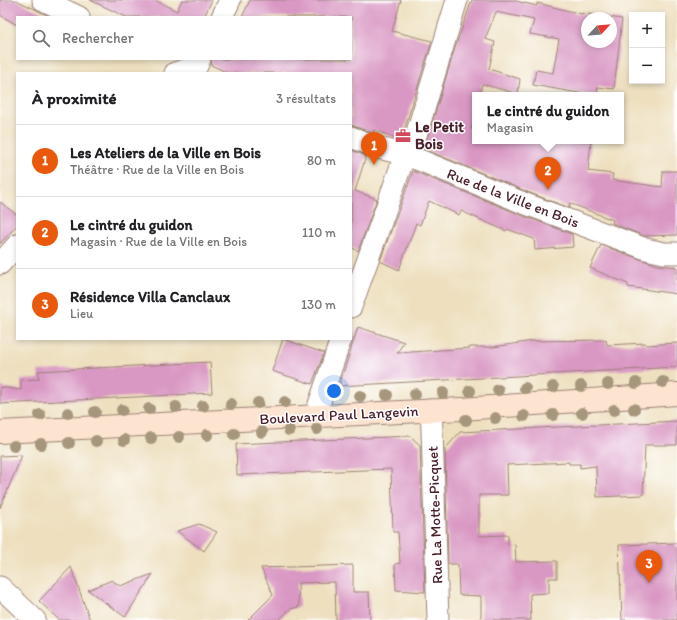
<!DOCTYPE html>
<html lang="fr">
<meta charset="utf-8">
<style>
:root{--surface:#fff;--page:#f2f2f2;--text:#202124;--muted:#757577;--line:#e0e0e0;--accent:#ea580c}
body{margin:0;font-family:Itim,sans-serif;background:var(--page);color:var(--text)}
.controls{position:absolute;right:12px;top:12px;display:grid;overflow:hidden;border-radius:0px;box-shadow:0 2px 6px #0003}
.controls button{width:36px;height:36px;display:grid;place-items:center;padding:0;border:0;border-bottom:1px solid var(--line);background:var(--surface);color:var(--text);font:20px sans-serif}
.compass{position:absolute;left:581px;top:12px;width:36px;height:36px;border-radius:50%;background:var(--surface);box-shadow:0 2px 6px #0003;rotate:64deg}
.you{position:absolute;left:334px;top:391px;width:14px;height:14px;margin:-10px;border:3px solid #fff;border-radius:50%;background:#1a73e8;box-shadow:0 0 0 6px #1a73e833}
.badge{display:grid;place-items:center;width:26px;height:26px;border-radius:50%;background:var(--accent);color:#fff;font-size:13px;font-weight:700}
.pin{position:absolute;translate:-50% -33px;filter:drop-shadow(0 1px 2px #0008)}
.pin::after{content:'';position:absolute;top:21px;width:14px;height:12px;background:inherit;clip-path:polygon(0 0,100% 0,50% 100%)}
.popup{position:absolute;left:472px;top:92px;width:152px;height:52px;box-sizing:border-box;display:grid;place-content:center;border-radius:0px;background:var(--surface);filter:drop-shadow(0 1px 3px #0005);font-size:13px;white-space:nowrap;color:var(--muted)}
.popup b{font-size:15px;color:var(--text)}
.popup::after{content:'';position:absolute;left:50%;top:100%;margin-left:-8px;border:8px solid transparent;border-top-color:var(--surface)}
.list{margin:0;padding:0;list-style:none}
h2{display:flex;justify-content:space-between;align-items:center;height:52px;margin:0;padding:0 16px;font-size:17px}
h2 small{font-size:13px;font-weight:400;color:var(--muted)}
.list li{display:grid;grid-template-columns:26px 1fr auto;gap:12px;align-items:center;box-sizing:border-box;height:72px;padding:0 16px;border-top:1px solid var(--line)}
.list b{display:block;font-size:15px;white-space:nowrap}
.list p{margin:0;font-size:13px;white-space:nowrap;color:var(--muted)}
.list em{font-size:13px;font-style:normal;color:var(--muted)}
.icon{flex:none;width:22px;height:22px;fill:none;stroke:currentColor;stroke-width:2;stroke-linecap:round;stroke-linejoin:round}
.map{position:relative;flex:none;width:677px;height:620px;overflow:hidden}
.search{position:absolute;background:var(--surface);box-shadow:0 2px 6px #0003;left:16px;top:16px;width:336px;height:44px;display:flex;align-items:center;gap:10px;box-sizing:border-box;padding:0 14px;border-radius:0px;color:var(--muted);font-size:15px}
.panel{position:absolute;background:var(--surface);box-shadow:0 2px 6px #0003;left:16px;top:72px;width:336px;height:268px;border-radius:0px}
.map>svg:first-child{display:block}
.building{fill:#d997c3;fill-rule:evenodd}
.lines{fill:none;stroke-linecap:round;stroke-linejoin:round}
.street-casing{stroke:#9c8075;stroke-width:23}
.secondary-casing{stroke:#9c8075;stroke-width:24}
.street{stroke:#fff;stroke-width:21}
.secondary{stroke:#fde4d0;stroke-width:22}
.tree{fill:#a6977c}
.labels{text-anchor:middle;dominant-baseline:central;stroke-width:3;stroke-linejoin:round;paint-order:stroke}
.poi-label{font-size:15px;font-weight:bold;fill:#4a1f2b;stroke:#fff;text-anchor:start}
.street-label{font-size:15px;fill:#4a1f2b;stroke:#fff}
</style>
<div class="map">
<svg width="677" height="620" viewBox="0 0 677 620">
<rect width="100%" height="100%" fill="#fff"/>
<filter id="ink" filterUnits="userSpaceOnUse"><feTurbulence type="fractalNoise" baseFrequency=".025" numOctaves="2"/><feDisplacementMap in="SourceGraphic" scale="8" xChannelSelector="R" yChannelSelector="G"/><feConvolveMatrix kernelMatrix="1 2 1 2 8 2 1 2 1" color-interpolation-filters="sRGB"/></filter>
<filter id="wash" filterUnits="userSpaceOnUse"><feTurbulence type="fractalNoise" baseFrequency=".012" numOctaves="4" result="noise"/><feDisplacementMap in="SourceGraphic" scale="16" xChannelSelector="R" yChannelSelector="G"/><feGaussianBlur stdDeviation="0.9" result="paint"/><feColorMatrix in="noise" values="0 0 0 0 0 0 0 0 0 0 0 0 0 0 0 0 0 1.4 0 .05"/><feComposite in="paint" operator="in"/></filter>
<g filter="url(#wash)">
<rect width="100%" height="100%" fill="#eee0bf"/>
<g id="blocks">
<path class="building" d="M0,0h16l35,17h-34v8l-17,-10z
M90,0h65l22,11 5,-11h30l-8,17h-78z
M250,0h151l-9,31 40,10 -31,99 -27,-10 -1,3 -22,-8v-52h-123l-17,-8 1,-6h139v-42h-109z
M472,0h40l25,6v-3l45,11v-1l40,6 -8,70 -16,-2 -1,8h-7l-57,-10 3,-15 17,3 6,-34 -29,-5 4,-14 -38,-8 -11,27 10,3 -6,27 31,10 -2,15 -36,-10 -2,11h-5v19l-4,15 4,1v11h116l-3,30 25,3 -1,6 50,7 1,-16h14v64l-33,1 -32,-13 1,-3 -44,-17 1,5 -40,-15 -106,-44 31,-101zM587,18h24v24h-24z
M351,150l15,6 -11,35 22,8 -19,52 -7,-4z
M413,171l108,44 51,19 1,13 -38,3 -1,-11 -27,-10 -1,2 -45,-20 -2,4 -30,-14 -9,24 -4,-2 -17,47 -19,-9z
M0,202l17,13v10l-17,19z
M601,245l56,20 20,2v27l-49,-7v-3l-38,-16z
M358,327l46,15 -7,11 73,-5v-1h23l40,-6 73,-1 1,5 38,-2 1,2 31,-2v24l-338,19z
M283,339l41,14 -12,31 -40,-13z
M210,362l2,31 -212,11v-17l21,3v-10l18,-1 -1,-8z
M677,421v24h-32l-2,50 -46,2 -1,-31 -16,2v-4h-11v-2l-62,3 1,30h-29v41l29,-1v10l7,-1 1,18 41,-1v17h-8v15l-19,1 1,26h-50v-24l-22,-1 -1,-31h-10l-3,-115 15,-17z
M410,436l10,9 5,147 -29,-2 -1,-26 5,-1 -2,-31h-5l-2,-63 -154,6 -1,-31z
M22,455l-22,53v-52z
M199,524l18,8 -13,19 -27,-20z
M677,543v77h-55l-3,-75z
M353,565v27h16l1,28h-34l-1,-38 -37,1 1,24 -9,2 -11,11h-31l25,-25 -12,-27z
M71,567l10,28 9,25h-31l-20,-19z
M153,574l-28,43 -37,-27 24,-10 8,6z"/>
</g>
</g>
<g filter="url(#ink)">
<use href="#blocks" fill-opacity="0" stroke="#9c8075" stroke-width="1"/>
<g class="lines">
<defs>
<path id="street" d="M43,0l36,17
M222,17l8,-17
M175,73l22,-7 3,-7
M351,137l28,11 28,7 119,49 120,45 18,4h13
M0,264l17,-19
M351,307l50,-141 13,-24 43,-142
M431,410l1,20 6,190
M315,416l26,-77
M0,587l35,33"/>
<path id="secondary" d="M0,432l462,-23 215,-15"/>
</defs>
<use href="#street" class="street-casing"/>
<use href="#secondary" class="secondary-casing"/>
<use href="#street" class="street"/>
<use href="#secondary" class="secondary"/>
</g>
<g class="tree">
<circle cx="663" cy="382" r="6"/>
<circle cx="636" cy="383" r="6"/>
<circle cx="608" cy="384" r="6"/>
<circle cx="581" cy="386" r="6"/>
<circle cx="553" cy="387" r="6"/>
<circle cx="525" cy="388" r="6"/>
<circle cx="498" cy="390" r="6"/>
<circle cx="470" cy="391" r="6"/>
<circle cx="443" cy="393" r="6"/>
<circle cx="415" cy="394" r="6"/>
<circle cx="387" cy="395" r="6"/>
<circle cx="360" cy="396" r="6"/>
<circle cx="285" cy="402" r="6"/>
<circle cx="258" cy="403" r="6"/>
<circle cx="231" cy="404" r="6"/>
<circle cx="203" cy="406" r="6"/>
<circle cx="176" cy="407" r="6"/>
<circle cx="149" cy="409" r="6"/>
<circle cx="634" cy="409" r="6"/>
<circle cx="122" cy="410" r="6"/>
<circle cx="614" cy="410" r="6"/>
<circle cx="95" cy="412" r="6"/>
<circle cx="68" cy="413" r="6"/>
<circle cx="582" cy="413" r="6"/>
<circle cx="40" cy="415" r="6"/>
<circle cx="553" cy="415" r="6"/>
<circle cx="524" cy="416" r="6"/>
<circle cx="495" cy="418" r="6"/>
<circle cx="466" cy="420" r="6"/>
<circle cx="317" cy="429" r="6"/>
<circle cx="289" cy="430" r="6"/>
<circle cx="262" cy="432" r="6"/>
<circle cx="234" cy="434" r="6"/>
<circle cx="207" cy="435" r="6"/>
<circle cx="179" cy="437" r="6"/>
<circle cx="151" cy="438" r="6"/>
<circle cx="124" cy="440" r="6"/>
<circle cx="96" cy="441" r="6"/>
<circle cx="69" cy="443" r="6"/>
<circle cx="41" cy="444" r="6"/>
<circle cx="14" cy="446" r="6"/>
</g>
</g>
<defs>
<symbol id="office-bare" viewBox="-9 -9 18 18"><path d="M-6-3h4V-5.5h4V-3h4V5H-6ZM-1-4.5V-3h2v-1.5ZM-6 0V1H6V0Z" fill="#d1495b" stroke="#fff" stroke-width="2.5" paint-order="stroke"/></symbol>
</defs>
<g fill-rule="evenodd">
<use href="#office-bare" x="392" y="125" width="22" height="22"/>
</g>
<g class="labels">
<g class="poi-label">
<text x="415" y="127">Le Petit<tspan x="415" dy="17">Bois</tspan></text>
</g>
<g class="street-label">
<text transform="translate(513 198) rotate(21)">Rue de la Ville en Bois</text>
<text transform="translate(339 415) rotate(-3)">Boulevard Paul Langevin</text>
<text transform="translate(435 515) rotate(-92)">Rue La Motte-Picquet</text>
</g>
</g>
</svg>
<div class="controls">
<button>+</button>
<button>−</button>
</div>
<svg class="compass" viewBox="-18 -18 36 36"><path d="M0-13l5 13h-10z" fill="#e53935"/><path d="M0 13l5-13h-10z" fill="#757577"/></svg>
<div class="you"></div>
<div class="pin badge" style="left:374px;top:165px">1</div>
<div class="pin badge" style="left:548px;top:190px">2</div>
<div class="popup"><b>Le cintré du guidon</b>Magasin</div>
<div class="pin badge" style="left:649px;top:583px">3</div>
<div class="search"><svg class="icon" aria-label="search" viewBox="0 0 24 24"><circle cx="10" cy="10" r="6"/><path d="M15 15l6 6"/></svg>Rechercher</div>
<section class="panel">
<h2>À proximité<small>3 résultats</small></h2>
<ul class="list">
<li><span class="badge">1</span><div><b>Les Ateliers de la Ville en Bois</b><p>Théâtre · Rue de la Ville en Bois</p></div><em>80 m</em></li>
<li><span class="badge">2</span><div><b>Le cintré du guidon</b><p>Magasin · Rue de la Ville en Bois</p></div><em>110 m</em></li>
<li><span class="badge">3</span><div><b>Résidence Villa Canclaux</b><p>Lieu</p></div><em>130 m</em></li>
</ul>
</section>
</div>
